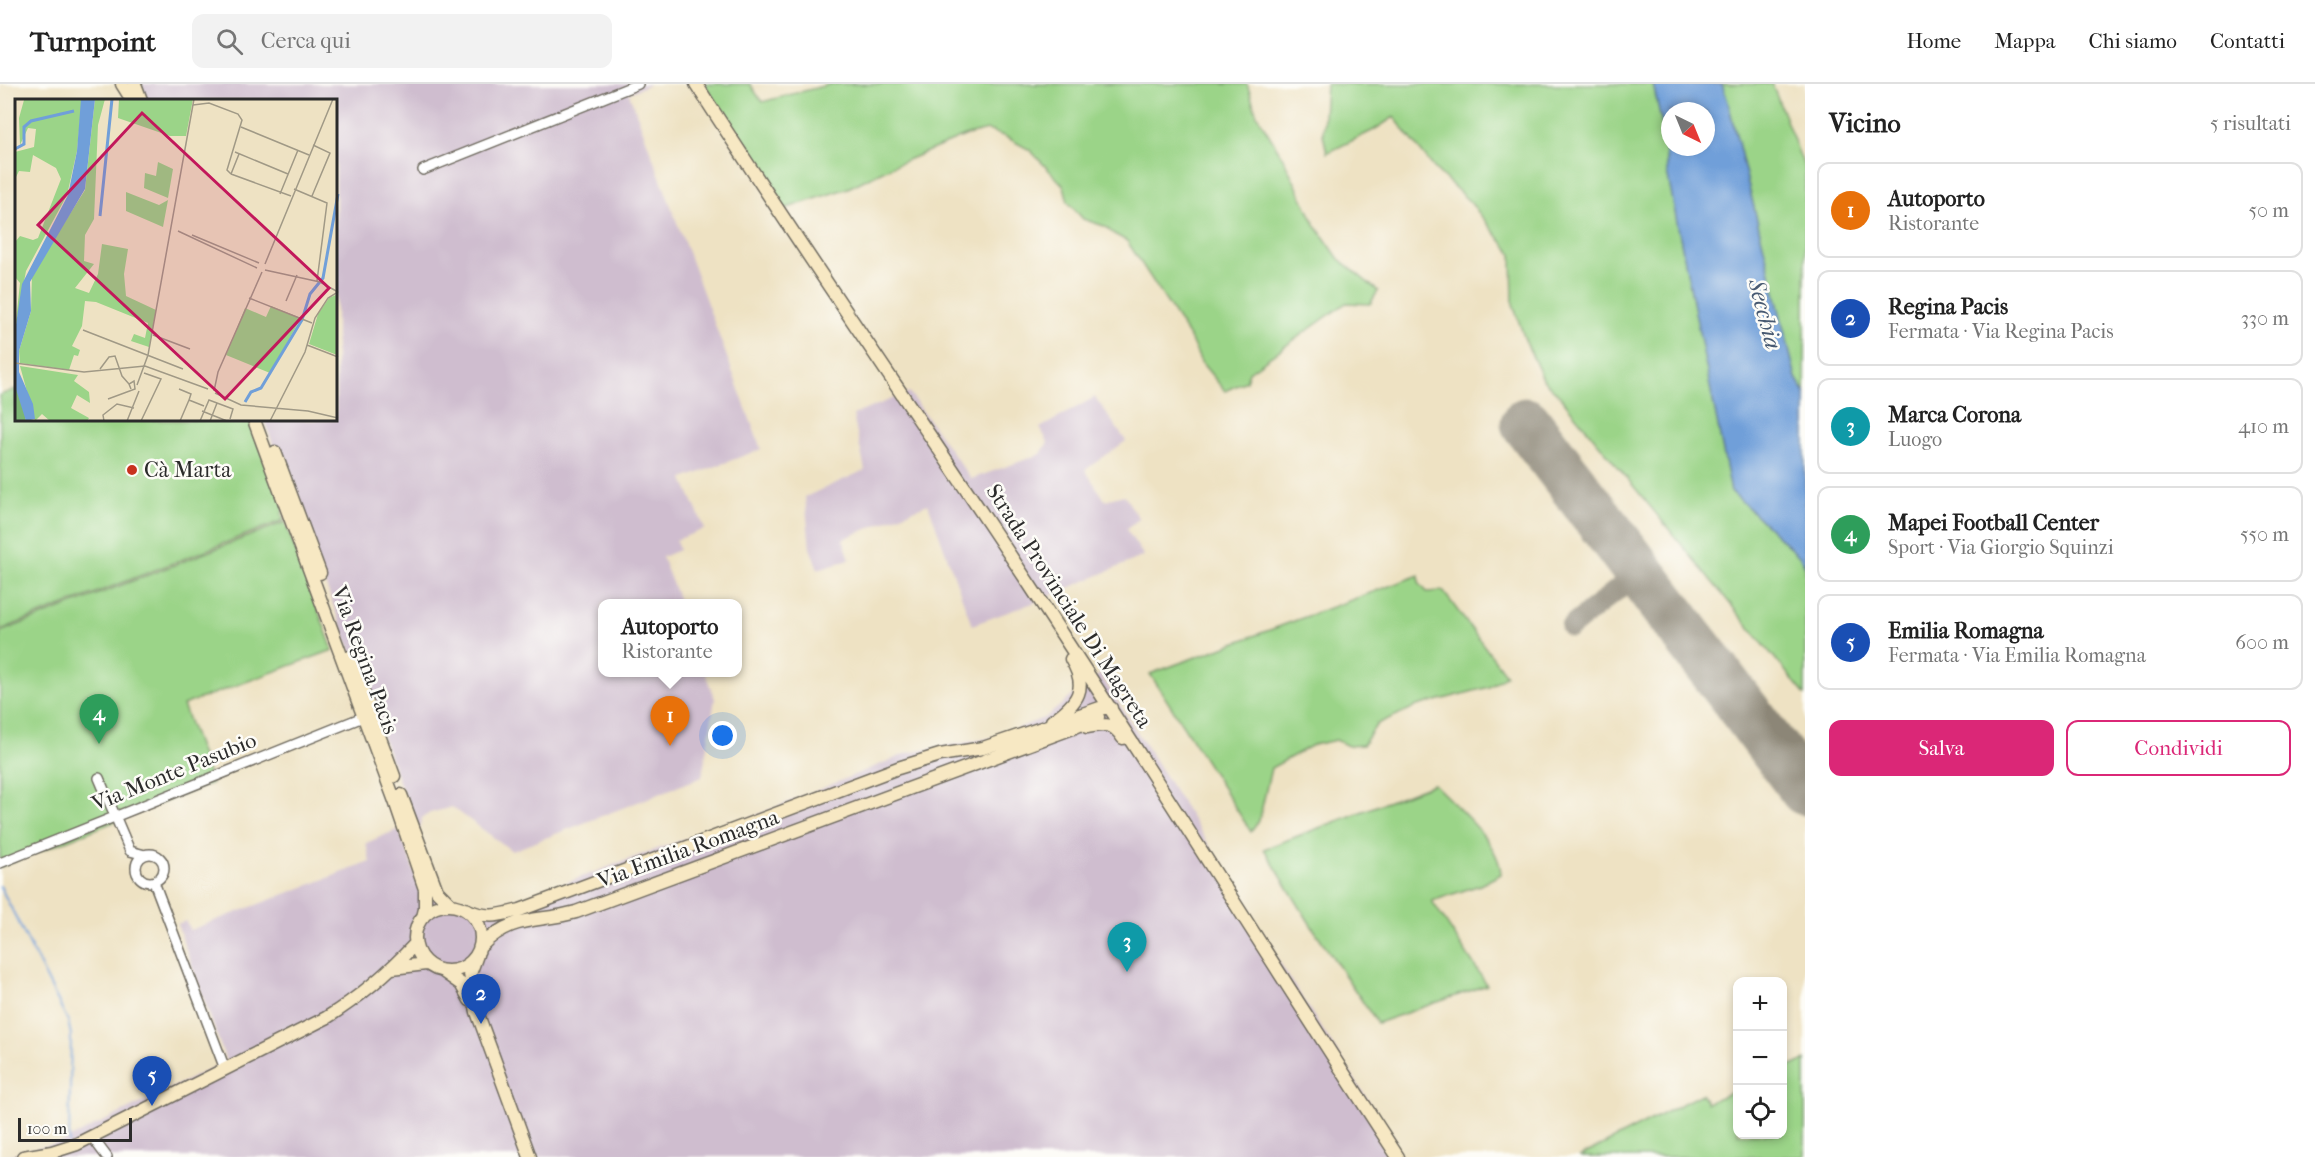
<!DOCTYPE html>
<html lang="it">
<meta charset="utf-8">
<style>
:root{--surface:#fff;--page:#f2f2f2;--text:#222;--muted:#767676;--line:#e0e0e0;--accent:#db2777}
body{margin:0;font-family:"IM FELL French Canon",serif;background:var(--page);color:var(--text)}
.controls{position:absolute;right:18px;bottom:18px;display:grid;overflow:hidden;border-radius:12px;box-shadow:0 3px 9px #0003}
.controls button{width:54px;height:54px;display:grid;place-items:center;padding:0;border:0;border-bottom:2px solid var(--line);background:var(--surface);color:var(--text);font:30px sans-serif}
.compass{position:absolute;left:1661px;top:18px;width:54px;height:54px;border-radius:50%;background:var(--surface);box-shadow:0 3px 9px #0003;rotate:137deg}
.scale{position:absolute;left:18px;bottom:15px;width:114px;box-sizing:border-box;padding-left:6px;border:3px solid #2b2b2b;border-top:0;font-size:16px;line-height:21px;white-space:nowrap;color:#2b2b2b;-webkit-text-stroke:4px #fdfcf7;paint-order:stroke}
.you{position:absolute;left:723px;top:652px;width:21px;height:21px;margin:-15px;border:4px solid #fff;border-radius:50%;background:#1a73e8;box-shadow:0 0 0 9px #1a73e833}
.badge{display:grid;place-items:center;width:39px;height:39px;border-radius:50%;background:var(--accent);color:#fff;font-size:20px;font-weight:700}
.pin{position:absolute;translate:-50% -50px;filter:drop-shadow(0 2px 3px #0008)}
.pin::after{content:'';position:absolute;top:32px;width:21px;height:18px;background:inherit;clip-path:polygon(0 0,100% 0,50% 100%)}
.popup{position:absolute;left:598px;top:515px;width:144px;height:78px;box-sizing:border-box;display:grid;place-content:center;border-radius:12px;background:var(--surface);filter:drop-shadow(0 2px 4px #0005);font-size:20px;white-space:nowrap;color:var(--muted)}
.popup b{font-size:22px;color:var(--text)}
.popup::after{content:'';position:absolute;left:50%;top:100%;margin-left:-12px;border:12px solid transparent;border-top-color:var(--surface)}
.list{margin:0;padding:0;list-style:none}
h2{display:flex;justify-content:space-between;align-items:center;height:78px;margin:0;padding:0 24px;font-size:26px}
h2 small{font-size:20px;font-weight:400;color:var(--muted)}
.list li{display:grid;grid-template-columns:39px 1fr auto;gap:18px;align-items:center;box-sizing:border-box;height:96px;margin:0 12px 12px;padding:0 12px;border:2px solid var(--line);border-radius:12px}
.list b{display:block;font-size:22px;white-space:nowrap}
.list p{margin:0;font-size:20px;white-space:nowrap;color:var(--muted)}
.list em{font-size:20px;font-style:normal;color:var(--muted)}
.actions{display:flex;gap:12px;padding:18px 24px}
.actions a{flex:1;padding:14px 0;border:2px solid var(--accent);border-radius:12px;text-align:center;font-size:21px;color:var(--accent)}
.actions .main{background:var(--accent);color:#fff}
.icon{flex:none;width:33px;height:33px;fill:none;stroke:currentColor;stroke-width:2;stroke-linecap:round;stroke-linejoin:round}
.map{position:relative;flex:none;width:1805px;height:1073px;overflow:hidden}
header{display:flex;align-items:center;gap:36px;box-sizing:border-box;height:84px;padding:0 30px;background:var(--surface);border-bottom:2px solid var(--line)}
header strong{font-size:28px}
nav{display:flex;gap:33px;margin-inline-start:auto;font-size:21px}
.search{width:420px;height:54px;background:var(--page);display:flex;align-items:center;gap:15px;box-sizing:border-box;padding:0 21px;border-radius:12px;color:var(--muted);font-size:22px}
main{display:flex}
aside{flex:1;background:var(--surface)}
.map>svg:first-child{display:block}
.industrial{fill:#cfbdcf}
.green{fill:#9bd488;stroke:#63805a;stroke-width:1.5}
.water{fill:#709fd9;stroke:#4e6582;stroke-width:1.5;fill-rule:evenodd}
.lines{fill:none;stroke-linecap:round;stroke-linejoin:round}
.stream{stroke:#709fd9;stroke-width:2}
.taxiway{stroke:#8c8677;stroke-width:21}
.runway{stroke:#8c8677;stroke-width:51}
.street-casing{stroke:#6f6b60;stroke-width:12}
.secondary-casing{stroke:#6f6b60;stroke-width:15}
.street{stroke:#fff;stroke-width:9}
.secondary{stroke:#f7e8c3;stroke-width:12}
.poi-dot{fill:#c8321e;stroke:#fdfcf7;stroke-width:2}
.labels{text-anchor:middle;dominant-baseline:central;stroke-width:5;stroke-linejoin:round;paint-order:stroke}
.poi-label{font-size:22px;fill:#2b2b2b;stroke:#fdfcf7;text-anchor:start}
.street-label{font-size:22px;fill:#2b2b2b;stroke:#fdfcf7}
.water-label{font-size:24px;font-style:italic;fill:#475971;stroke:#fdfcf7}
.inset-river{fill:none;stroke:#709fd9;stroke-width:3}
.inset-road{fill:none;stroke:#a09986;stroke-width:1.5}
.view{fill:#c2185b;fill-opacity:0.15;stroke:#c2185b;stroke-width:3}
.inset-edge{fill:none;stroke:#2b2b2b;stroke-width:3}
</style>
<header>
<strong>Turnpoint</strong>
<div class="search"><svg class="icon" aria-label="search" viewBox="0 0 24 24"><circle cx="10" cy="10" r="6"/><path d="M15 15l6 6"/></svg>Cerca qui</div>
<nav><a>Home</a><a>Mappa</a><a>Chi siamo</a><a>Contatti</a></nav>
</header>
<main>
<div class="map">
<svg width="1805" height="1073" viewBox="0 0 1805 1073">
<rect width="100%" height="100%" fill="#fdfcf7"/>
<filter id="ink" filterUnits="userSpaceOnUse"><feTurbulence type="fractalNoise" baseFrequency=".0167" numOctaves="2"/><feDisplacementMap in="SourceGraphic" scale="12" xChannelSelector="R" yChannelSelector="G"/><feConvolveMatrix kernelMatrix="1 2 1 2 8 2 1 2 1" color-interpolation-filters="sRGB"/></filter>
<filter id="wash" filterUnits="userSpaceOnUse"><feTurbulence type="fractalNoise" baseFrequency=".008" numOctaves="4" result="noise"/><feDisplacementMap in="SourceGraphic" scale="24" xChannelSelector="R" yChannelSelector="G"/><feGaussianBlur stdDeviation="1.35" result="paint"/><feColorMatrix in="noise" values="0 0 0 0 0 0 0 0 0 0 0 0 0 0 0 0 0 1.4 0 .05"/><feComposite in="paint" operator="in"/></filter>
<g filter="url(#wash)">
<rect width="100%" height="100%" fill="#eee2c3"/>
<path class="industrial" d="M141,0h509l-21,9 132,356 -78,30 22,50 -29,11 3,10 -17,7 18,46 -78,1v68l103,1 10,26 -13,78 -190,74 -60,-44 -22,6 -8,5 -4,14 -154,-412h72v-320h-191z
M909,308l62,87 70,-25 7,-12 -8,-14 55,-31 31,44 -41,29 20,30 19,-5 15,24 -13,10 18,27 -111,47 -61,22 -44,-121 -85,35 7,20 -32,10 -8,-21 -5,-51 60,-27 -12,-55z
M1100,590l125,196 4,14 162,252 -13,4 10,17h-1388l62,-15 164,-81 -49,-137 9,-3 4,9 180,-68 -4,-19 33,-14 26,72 7,-3 10,-2 35,12 19,1 163,-61 91,-30 158,-65 88,-16 50,-20z"/>
<path class="green" d="M704,0h46l12,18 69,-18h416l10,31 26,43 33,68 23,33 39,32 -8,13 -24,-1 -97,69 -3,9 -21,10 -24,-29 -11,-24 -63,-97 -13,-7 -10,-8 -21,-7 -15,-17 -4,-16 -34,-36 -24,-13 -18,-7 -21,5 -74,31 -45,22 -64,21 -58,-87z
M1326,0h327l12,53 2,35 64,319 69,66 5,9v129l-248,-302 -13,-12 -19,-41 -12,-36 -1,-50 -42,-52 -35,-33 -41,-52 -20,13 -47,23 -4,-19z
M1722,0h50l33,85v224l-9,-15 -68,-276z
M16,305v31h240l29,76 -3,19 2,5 -284,110v-235z
M285,438l48,128 -150,55 29,78 -212,84v-235z
M1419,491v8l8,9 16,-1 63,84 -17,12 -72,19 -40,18 -14,21 -15,1 -12,-6 -23,5 -42,23 -12,53 -8,11 -101,-158z
M1434,700c23,24 65,57 67,90l-21,11 -48,16 55,84 -110,38 -68,-101 -45,-73z
M1805,976v97h-226l122,-63 6,9 30,-13 1,44h44l1,-64z"/>
<path class="water" d="M1653,0h69l6,18 68,276 9,15v173l-5,-9 -69,-66 -64,-319 -2,-35zM1670,27h36v36h-36z"/>
<g class="lines">
<path class="stream" d="M0,802l68,135 3,14 -2,108"/>
<path class="taxiway" d="M1571,543l68,-55"/>
<path class="runway" d="M1526,339l279,367"/>
</g>
</g>
<g filter="url(#ink)">
<g class="lines">
<defs>
<path id="street" d="M423,86l215,-86
M99,694l31,73 15,4
M136 784a14 14 0 1 1 28 0a14 14 0 1 1-28 0Z
M0,779l363,-146
M154,798l71,187
M92,1053l15,20"/>
<path id="secondary" d="M122,0l10,16
M135,0l6,16
M696,0c110,172 227,339 339,509 123,187 241,377 363,564
M254,336l142,384 29,85v20l-2,8
M275,368l45,121
M350,573l44,119
M1052,637c26,-18 37,-33 19,-62
M1087,643c17,-3 26,-5 36,11
M401,711l36,96 14,14
M415 854a33 33 0 1 1 66 0a33 33 0 1 1-66 0Z
M465,825c22,10 32,7 55,1l378,-142 42,-13 43,-7 117,-40h11
M481,862c31,-32 56,-23 95,-34l497,-184 25,-11
M477,871l-7,19 7,38 53,145
M392,884l34,-4
M444,888l17,12 9,16
M23,1073l29,-5 25,-8 249,-126c34,-21 62,-45 89,-74"/>
</defs>
<use href="#street" class="street-casing"/>
<use href="#secondary" class="secondary-casing"/>
<use href="#street" class="street"/>
<use href="#secondary" class="secondary"/>
</g>
</g>
<circle class="poi-dot" cx="132" cy="386" r="6"/>
<g class="labels">
<g class="poi-label">
<text x="144" y="386">Cà Marta</text>
</g>
<g class="street-label">
<text transform="translate(1069 522) rotate(57)">Strada Provinciale Di Magreta</text>
<text transform="translate(365 576) rotate(70)">Via Regina Pacis</text>
<text transform="translate(174 688) rotate(-22)">Via Monte Pasubio</text>
<text transform="translate(688 765) rotate(-20)">Via Emilia Romagna</text>
</g>
<g class="water-label">
<text transform="translate(1765 230) rotate(75)">Secchia</text>
</g>
</g>
<g transform="translate(15 15)">
<rect width="322" height="322" fill="#eee2c3"/>
<path d="M67,0l-5,52 -10,44 -41,76 -11,59 5,-47 -5,-6v-35l5,-6 13,4 5,-2 23,-59 -5,-11 -23,-13 -3,17 -11,-1 -4,8v-27l19,-5 2,-18 -8,-1 -8,17 -1,-27 5,-18zM80,0h10l-7,26 -4,94 -9,16 -1,26 10,3 -19,24 14,5 9,-19 4,-30 26,5 -4,25 2,22 30,14 -7,37 -18,-6 3,-7 11,4 3,-15 -52,-21 -11,-1 -3,25 -10,20 8,4 -2,6 -4,-1 -5,15 -49,-7 -1,-12 12,-40 1,-37 53,-84zM104,0h74l-7,37h-16l-52,-18zM143,63l15,7 -5,29 -24,-10 1,-15 11,3zM111,93l33,13 9,-5 -5,27 -37,-16zM323,195l-1,61 -28,-11 9,-30 11,-16zM256,207l30,12 -31,55 -44,-18 19,-47 21,9zM5,267l58,9 -4,6 15,11 1,11 -13,-8 -6,13 18,10 -2,3h-37l-8,-7 -7,7z" fill="#9bd488"/>
<path d="M0,287l9,20 2,15h-11z" fill="#7cb674"/>
<path d="M66,0h14l-10,90 -55,93 1,29 -12,40v21l14,32 2,15 -9,2 -11,-35v-55l7,-47 46,-89 9,-44z" fill="#709fd9"/>
<path class="inset-river" d="M0,50l9,-5v-17l7,-6 43,-10M85,117l12,-117M230,303l6,-10 10,-4 41,-68 8,-26 13,-16 15,-84"/>
<path class="inset-road" d="M178,6l16,-2 29,11 4,6 -15,50 4,4M226,28l68,28M220,53l53,22M216,75l60,22M216,75l8,-20M279,90l33,14 -10,78M265,95l18,-44M297,97l18,-43 -17,-8M163,132l79,37M177,136l67,28M250,165l68,-165M250,171l55,12 18,10M234,199l63,25M271,202l11,-26M68,231l100,39M138,236l37,14M292,246l31,12M0,264l69,9 61,-6 63,23M85,270l9,-12 6,-1 7,20 7,8M122,286l11,-30 46,-256M164,290l12,5 -2,6 15,6M199,292l4,-19 44,-100M200,294l26,12 67,6 30,7M93,300l27,-10 -1,-8 -5,3 2,5M187,312l25,10M89,322l-1,-6 14,-11 17,4M112,322l12,-30M126,322l20,-42 -17,-6M165,322l9,-21M185,322l9,-21 24,9 -3,10M195,322l7,-18M255,322l35,-69 10,-34 13,-20 10,-6"/>
<path class="view" d="M127,14l187,175 -104,111 -187,-174z"/>
<rect width="322" height="322" class="inset-edge"/>
</g>
</svg>
<div class="controls">
<button>+</button>
<button>−</button>
<button><svg class="icon" aria-label="locate" viewBox="0 0 24 24"><circle cx="12" cy="12" r="6"/><path d="M12 2v4M12 18v4M2 12h4M18 12h4"/></svg></button>
</div>
<svg class="compass" viewBox="-18 -18 36 36"><path d="M0-13l5 13h-10z" fill="#e53935"/><path d="M0 13l5-13h-10z" fill="#767676"/></svg>
<div class="scale">100 m</div>
<div class="you"></div>
<div class="pin badge" style="left:670px;top:662px;background:#e8710a">1</div>
<div class="popup"><b>Autoporto</b>Ristorante</div>
<div class="pin badge" style="left:481px;top:940px;background:#1a4fb4">2</div>
<div class="pin badge" style="left:1127px;top:888px;background:#0f9aa8">3</div>
<div class="pin badge" style="left:99px;top:660px;background:#2e9e5b">4</div>
<div class="pin badge" style="left:152px;top:1022px;background:#1a4fb4">5</div>
</div>
<aside>
<h2>Vicino<small>5 risultati</small></h2>
<ul class="list">
<li><span class="badge" style="background:#e8710a">1</span><div><b>Autoporto</b><p>Ristorante</p></div><em>50 m</em></li>
<li><span class="badge" style="background:#1a4fb4">2</span><div><b>Regina Pacis</b><p>Fermata · Via Regina Pacis</p></div><em>330 m</em></li>
<li><span class="badge" style="background:#0f9aa8">3</span><div><b>Marca Corona</b><p>Luogo</p></div><em>410 m</em></li>
<li><span class="badge" style="background:#2e9e5b">4</span><div><b>Mapei Football Center</b><p>Sport · Via Giorgio Squinzi</p></div><em>550 m</em></li>
<li><span class="badge" style="background:#1a4fb4">5</span><div><b>Emilia Romagna</b><p>Fermata · Via Emilia Romagna</p></div><em>600 m</em></li>
</ul>
<div class="actions"><a class="main">Salva</a><a>Condividi</a></div>
</aside>
</main>
